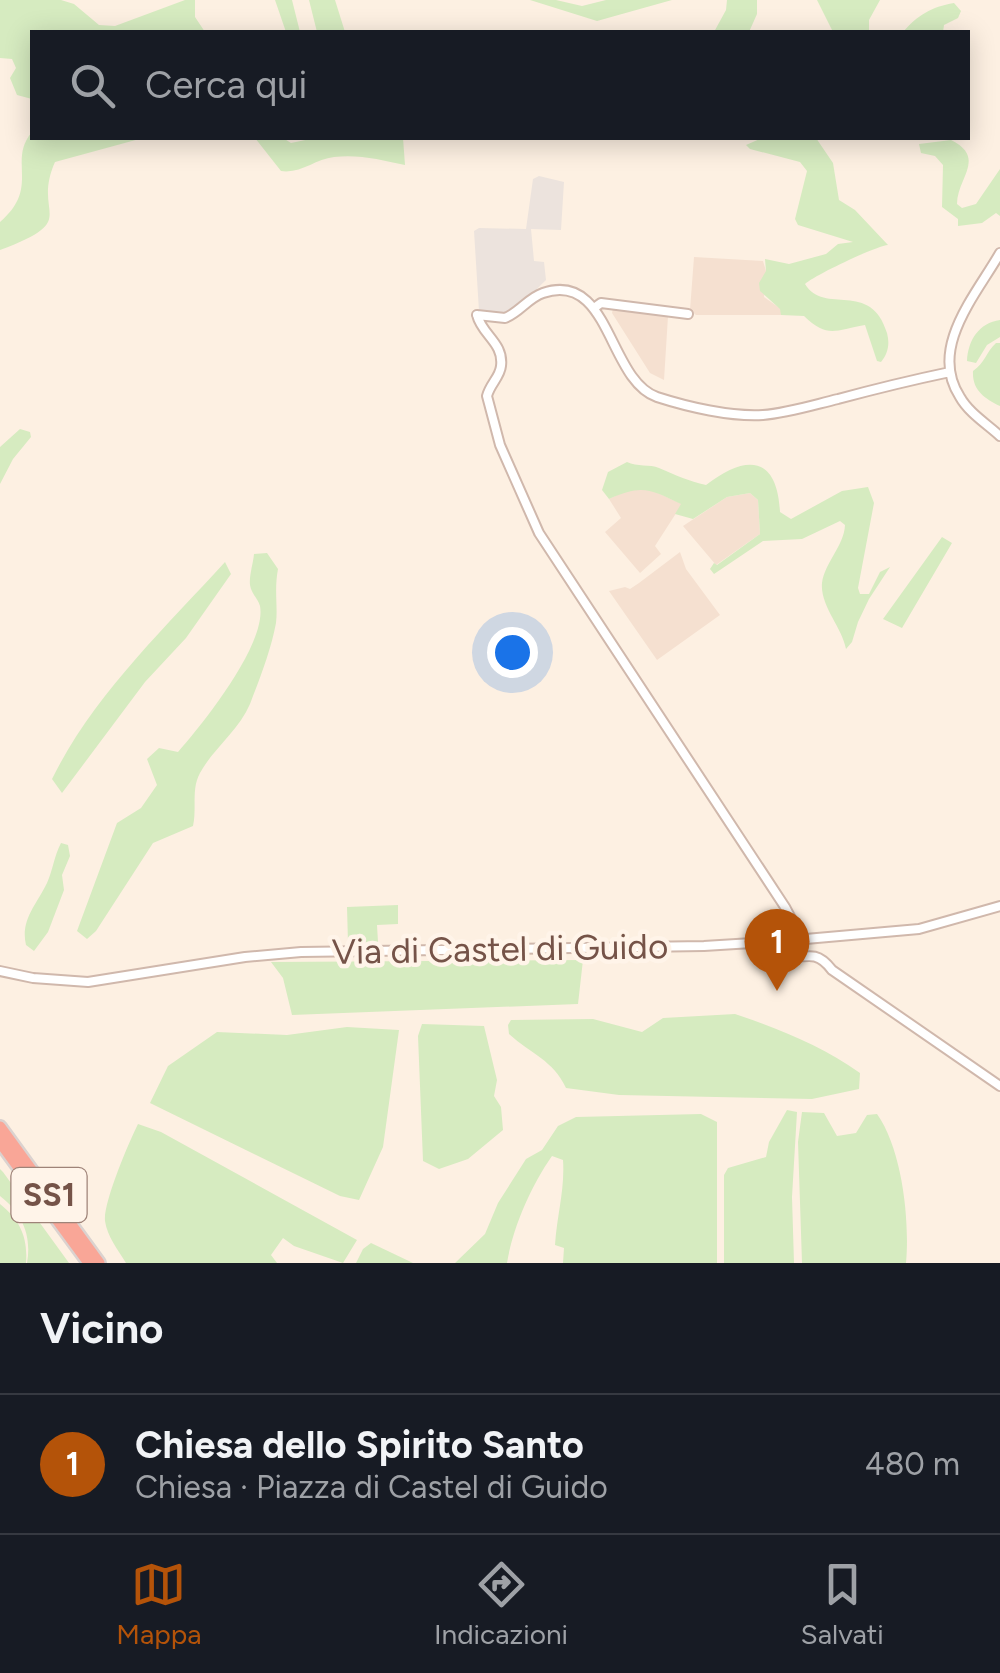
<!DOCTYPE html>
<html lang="it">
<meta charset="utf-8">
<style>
:root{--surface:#171b24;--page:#20242c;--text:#f1f3f6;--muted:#9ea1a6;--line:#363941;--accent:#b45309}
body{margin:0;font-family:Figtree,sans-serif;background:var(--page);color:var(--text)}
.you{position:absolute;left:512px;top:652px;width:35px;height:35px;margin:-25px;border:8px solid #fff;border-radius:50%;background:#1a73e8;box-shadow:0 0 0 15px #1a73e833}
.badge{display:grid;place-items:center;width:65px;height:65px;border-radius:50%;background:var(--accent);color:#fff;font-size:32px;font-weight:700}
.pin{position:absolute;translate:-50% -82px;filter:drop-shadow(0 2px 5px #0008)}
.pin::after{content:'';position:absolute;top:52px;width:35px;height:30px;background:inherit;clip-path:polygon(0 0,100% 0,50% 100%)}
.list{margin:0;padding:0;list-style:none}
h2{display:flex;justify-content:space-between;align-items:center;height:130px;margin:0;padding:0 40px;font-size:42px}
h2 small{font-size:32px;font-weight:400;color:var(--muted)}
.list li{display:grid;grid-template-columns:65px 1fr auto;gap:30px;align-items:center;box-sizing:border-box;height:140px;padding:0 40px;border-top:2px solid var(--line)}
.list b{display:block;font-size:38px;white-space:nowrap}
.list p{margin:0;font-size:32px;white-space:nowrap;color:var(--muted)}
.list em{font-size:32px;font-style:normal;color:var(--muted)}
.icon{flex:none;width:55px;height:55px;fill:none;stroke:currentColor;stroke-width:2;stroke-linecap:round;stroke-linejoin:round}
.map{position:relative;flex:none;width:1000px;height:1263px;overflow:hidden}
.search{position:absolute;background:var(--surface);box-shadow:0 5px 25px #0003;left:30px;right:30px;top:30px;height:110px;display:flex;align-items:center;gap:25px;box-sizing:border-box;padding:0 35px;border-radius:0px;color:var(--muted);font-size:38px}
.sheet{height:270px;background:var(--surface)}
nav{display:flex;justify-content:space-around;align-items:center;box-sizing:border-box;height:140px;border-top:2px solid var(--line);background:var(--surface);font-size:28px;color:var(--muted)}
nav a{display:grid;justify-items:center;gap:5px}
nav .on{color:var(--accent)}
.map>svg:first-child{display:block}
.residential{fill:#f5e0d0}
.industrial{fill:#ece3dd}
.green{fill:#d6ebc0}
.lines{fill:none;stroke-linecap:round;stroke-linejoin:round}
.minor-casing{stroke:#d0b8ac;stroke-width:12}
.highway-casing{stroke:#dbd2cf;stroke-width:16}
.minor{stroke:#fff;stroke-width:8}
.highway{stroke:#f9a697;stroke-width:11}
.labels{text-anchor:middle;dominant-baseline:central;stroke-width:9;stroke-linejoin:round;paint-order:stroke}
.shield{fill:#fff4e9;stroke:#9e8378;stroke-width:2.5}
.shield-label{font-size:32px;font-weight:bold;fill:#755348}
.street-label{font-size:35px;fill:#755348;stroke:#fff4e9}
</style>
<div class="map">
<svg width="1000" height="1263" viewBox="0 0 1000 1263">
<rect width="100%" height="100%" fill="#fdf0e2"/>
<path class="residential" d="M694,257l69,4 3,10 -2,26 17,12v6h-85l-6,-5z
M613,308l55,8 -4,64 -14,-7 -38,-60z
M647,488l35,16 -27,42 6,8 -21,19 -35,-41 16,-14 -12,-19 20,-10z
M750,493l8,7 2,34 -44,31 -33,-39 44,-29z
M680,552l6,17 34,46 -63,45 -48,-69 16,-4 5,2 9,-6z"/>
<path class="industrial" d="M539,176l25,6 -3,48 -30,-1 3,32 10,1 2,18 -34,33 -23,2 -10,-4 -5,-80 5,-3 47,1 7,-50z"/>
<path class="green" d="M0,0h61l13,4 25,21 16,1 70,-26h10v17l10,15h-173v67l-15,-4 -7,-17 6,-10 -4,-9 -12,-1z
M275,0h17l8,32h-14z
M335,0l10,32h-28l-8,-32z
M530,0h26l26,6 24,-6h66l-75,21z
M727,0h30v14l-8,18h-35l12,-22z
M817,0h63l-11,20v12h-36z
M954,3l7,8 -3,7 -14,7 -1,7h-40c15,-17 28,-25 51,-29z
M32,132v6h111l-88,24c-24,54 28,57 -55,88v-28c41,-35 7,-61 32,-90z
M255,138h28l8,5 19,-4 93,-1 2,27c-24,-5 -46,-11 -71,-8 -19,2 -33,17 -53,14z
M762,138h54l17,25 6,37 16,10 33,35c-12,1 -73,30 -83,39 19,32 66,-5 82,49 3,11 1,21 -6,29l-4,-1 -12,-36c-30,5 -37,14 -61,-9l-23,-1 -1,-6 -20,-18 -1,-8 7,-12 -1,-12 24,5 37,-10 12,-10 15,-2 -55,-17 -3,-6 12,-48 -7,-9 -50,-13 -4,-4z
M951,140c36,18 6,38 6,64l5,4 14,-4 24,-35v47l-4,-3 -14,10 -24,3v-7l-16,-12 1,-42 -8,-9 -14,-3 -2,-9z
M1000,320v17l-13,8 -11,18 -9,-2c1,-21 12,-38 33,-41z
M996,343h4v63c-16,-8 -28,-16 -27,-35 12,-8 13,-19 23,-28z
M20,429l10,3 1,5 -18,22 -13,25v-37z
M627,462c10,5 23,2 32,6 16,7 30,13 47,17 40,-31 71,-30 74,27l11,7 51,-28 26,-4 6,16 -16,85 2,6h9l11,-22 10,-5 -21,32 -11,23 -6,20 -6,7c-4,-22 -26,-43 -24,-66 3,-21 22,-37 23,-58l-5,-4 -38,18 -39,2 -49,33 -4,-5 4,-6 3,2 43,-31 -2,-34 -8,-7 -23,4 -34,22 -18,-5 6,-10c-31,-15 -39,-20 -72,-5l-7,-9 6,-18z
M942,537l10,6 -50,85 -19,-9z
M267,553l11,16c-4,21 0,37 -2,54 -5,27 -16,55 -26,81 -11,26 -37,45 -50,69 -9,16 -3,36 -7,53l-40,17 -57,88 -9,8 -10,-8 40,-108 24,-15 16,-23 -10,-26 12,-11 19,4c24,-27 89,-108 82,-146 -2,-7 -9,-13 -10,-21 -1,-9 3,-21 4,-31z
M225,562l6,12 -45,64 -41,44 -83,111 -10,-14c41,-83 111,-149 173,-217z
M61,843l7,2 2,11 -8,19 2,15 -16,42 -14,19 -8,-6c-6,-25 11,-41 21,-62 6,-13 7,-27 14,-40z
M398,905v19l-21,1 1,17 -30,1 -1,-36z
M583,960l-5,44 -286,11 -9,-37 -12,-16z
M735,1014c45,15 87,32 125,59l-1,16 -47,10 -193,-4 -53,-7c-13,-28 -35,-34 -57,-54l-1,-9 3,-5 82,-1 49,13 21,-14z
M422,1024l62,2 13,54 -3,16 7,11 2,23 -35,29 -29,10 -16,-8 -5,-125z
M347,1027l52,3 -16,117 -24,53 -19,-4 -190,-93 18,-37 49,-34 70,3z
M787,1110l10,2 -5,85 2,66h-70v-88l4,-7 38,-11 3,-15z
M802,1112l22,1 13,23 19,-3 11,-18 10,-1c25,35 33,106 29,149h-104l-4,-121z
M701,1114l16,8v141h-154l1,-15 -9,-3c2,-30 10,-56 8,-85l-11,-4c-21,30 -39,71 -45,107h-52l30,-29 13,-31 28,-44 16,-9 16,-24 18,-9z
M138,1124l23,8 196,108 -14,23 -49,-17 -11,-8 -12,17 6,8h-151c-8,-13 -19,-27 -21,-42 -2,-18 24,-79 33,-97z
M0,1169l3,3 66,91h-42c5,-28 -5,-50 -27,-67z
M0,1204c20,16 28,33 26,59h-26z
M371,1243l42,20h-57l7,-14z"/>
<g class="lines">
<defs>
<path id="minor" d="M1000,253c-24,42 -72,95 -40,144 9,16 27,27 40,39
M594,308l7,-5 87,11
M477,315c5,20 27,28 24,51 -1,11 -11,18 -14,30l13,49 39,88 246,374 17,32
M477,315l28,3c15,-6 23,-20 38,-25 67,-23 65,87 114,104 31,10 74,20 106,18 25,-2 50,-10 75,-16 37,-10 74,-19 112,-27
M783,941l1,13 7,4c20,-3 28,-5 41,12l168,116
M0,971l33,7 55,4 157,-25 56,-5 403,-6 79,-5 136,-12 81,-23"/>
<path id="highway" d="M0,1127l99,136
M0,1142l89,121"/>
</defs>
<use href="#minor" class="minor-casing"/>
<use href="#highway" class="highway-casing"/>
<use href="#minor" class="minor"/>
<use href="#highway" class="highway"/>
</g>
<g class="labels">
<rect class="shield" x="11.5" y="1168" width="75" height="54" rx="8"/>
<g class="shield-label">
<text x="49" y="1195">SS1</text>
</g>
<g class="street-label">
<text transform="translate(500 949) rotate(-1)">Via di Castel di Guido</text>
</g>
</g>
</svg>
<div class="you"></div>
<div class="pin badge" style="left:777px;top:991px">1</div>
<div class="search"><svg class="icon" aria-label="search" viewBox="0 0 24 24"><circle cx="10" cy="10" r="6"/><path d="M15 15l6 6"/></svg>Cerca qui</div>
</div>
<section class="sheet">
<h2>Vicino<small></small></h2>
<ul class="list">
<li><span class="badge">1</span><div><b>Chiesa dello Spirito Santo</b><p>Chiesa · Piazza di Castel di Guido</p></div><em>480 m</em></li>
</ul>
</section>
<nav>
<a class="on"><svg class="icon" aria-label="map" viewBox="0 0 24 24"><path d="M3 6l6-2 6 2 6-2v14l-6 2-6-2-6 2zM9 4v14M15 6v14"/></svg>Mappa</a>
<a><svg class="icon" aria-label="directions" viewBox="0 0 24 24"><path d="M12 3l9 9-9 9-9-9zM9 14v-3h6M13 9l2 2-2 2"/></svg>Indicazioni</a>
<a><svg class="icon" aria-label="saved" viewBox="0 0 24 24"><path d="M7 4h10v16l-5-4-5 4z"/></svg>Salvati</a>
</nav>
